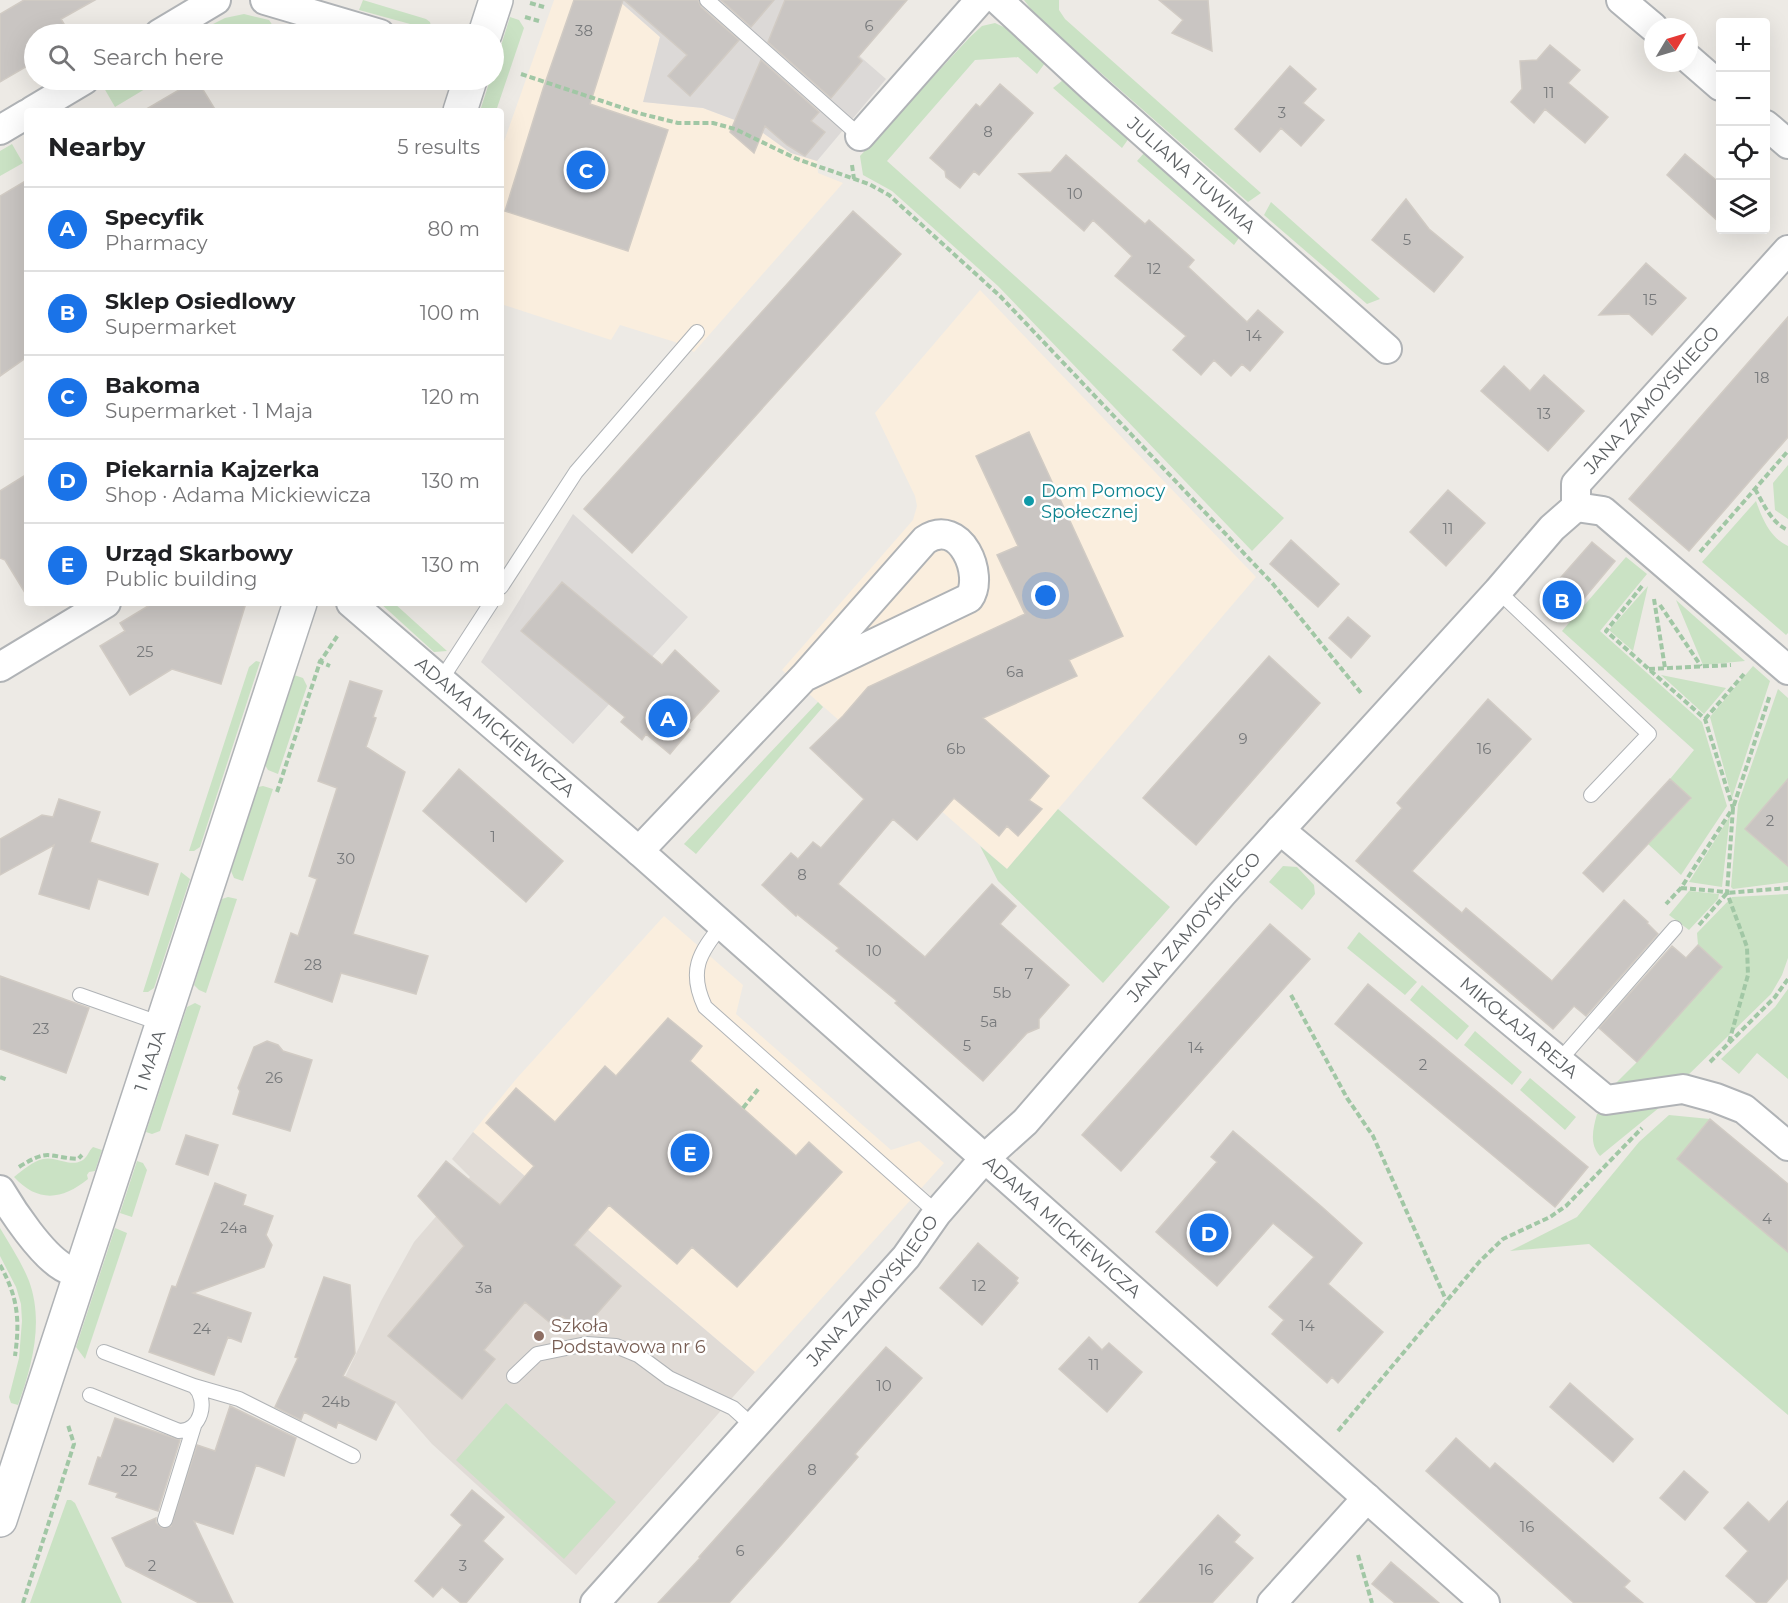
<!DOCTYPE html>
<meta charset="utf-8">
<style>
:root{--surface:#fff;--page:#f2f2f2;--text:#202124;--muted:#757577;--line:#e0e0e0;--accent:#1a73e8}
body{margin:0;font-family:Montserrat,sans-serif;background:var(--page);color:var(--text)}
.controls{position:absolute;right:18px;top:18px;display:grid;overflow:hidden;border-radius:6px;box-shadow:0 6px 24px #0002}
.controls button{width:54px;height:54px;display:grid;place-items:center;padding:0;border:0;border-bottom:2px solid var(--line);background:var(--surface);color:var(--text);font:30px sans-serif}
.compass{position:absolute;left:1644px;top:18px;width:54px;height:54px;border-radius:50%;background:var(--surface);box-shadow:0 6px 24px #0002;rotate:52deg}
.you{position:absolute;left:1046px;top:596px;width:21px;height:21px;margin:-15px;border:4px solid #fff;border-radius:50%;background:#1a73e8;box-shadow:0 0 0 9px #1a73e833}
.badge{display:grid;place-items:center;width:39px;height:39px;border-radius:50%;background:var(--accent);color:#fff;font-size:20px;font-weight:700}
.pin{position:absolute;translate:-50% -50%;border:3px solid #fff;box-shadow:0 2px 6px #0006}
.list{margin:0;padding:0;list-style:none}
h2{display:flex;justify-content:space-between;align-items:center;height:78px;margin:0;padding:0 24px;font-size:26px}
h2 small{font-size:20px;font-weight:400;color:var(--muted)}
.list li{display:grid;grid-template-columns:39px 1fr auto;gap:18px;align-items:center;box-sizing:border-box;height:84px;padding:0 24px;border-top:2px solid var(--line)}
.list b{display:block;font-size:22px;white-space:nowrap}
.list p{margin:0;font-size:20px;white-space:nowrap;color:var(--muted)}
.list em{font-size:20px;font-style:normal;color:var(--muted)}
.icon{flex:none;width:33px;height:33px;fill:none;stroke:currentColor;stroke-width:2;stroke-linecap:round;stroke-linejoin:round}
.map{position:relative;flex:none;width:1788px;height:1603px;overflow:hidden}
.search{position:absolute;background:var(--surface);box-shadow:0 6px 24px #0002;left:24px;top:24px;width:480px;height:66px;display:flex;align-items:center;gap:15px;box-sizing:border-box;padding:0 21px;border-radius:33px;color:var(--muted);font-size:22px}
.panel{position:absolute;background:var(--surface);box-shadow:0 6px 24px #0002;left:24px;top:108px;width:480px;height:498px;border-radius:6px}
.map>svg:first-child{display:block}
.commercial{fill:#faeede}
.industrial{fill:#dcd9d7}
.education{fill:#e0dbd6}
.green{fill:#cae2c4}
.building{fill:#c9c5c2;stroke:#d1cbc4;stroke-width:1.5}
.lines{fill:none;stroke-linecap:round;stroke-linejoin:round}
.service-casing{stroke:#b0b3b6;stroke-width:16}
.minor-casing{stroke:#b0b3b6;stroke-width:32}
.tertiary-casing{stroke:#b0b3b6;stroke-width:36}
.path{stroke:#a1c7a5;stroke-width:4;stroke-dasharray:6 3;stroke-linecap:butt}
.service{stroke:#fff;stroke-width:14}
.minor{stroke:#fff;stroke-width:28}
.tertiary{stroke:#fff;stroke-width:33}
.culture-dot{fill:#0f9aa8;stroke:#fff;stroke-width:2}
.education-dot{fill:#8d6e63;stroke:#fff;stroke-width:2}
.labels{text-anchor:middle;dominant-baseline:central;stroke-width:5;stroke-linejoin:round;paint-order:stroke}
.number-label{font-size:15px;fill:#787a7c}
.street-label{font-size:18px;fill:#5d6164;stroke:#fff}
.culture-label{font-size:18px;fill:#0d838f;stroke:#fff;text-anchor:start}
.education-label{font-size:18px;fill:#785e54;stroke:#fff;text-anchor:start}
</style>
<div class="map">
<svg width="1788" height="1603" viewBox="0 0 1788 1603">
<rect width="100%" height="100%" fill="#edeae5"/>
<path class="commercial" d="M554,0h64l42,37 -16,65 59,6 53,20 35,25 26,8 1,12 25,10 -149,169 -19,-10 -55,-17 -9,15 -110,-36v-154z
M980,290l276,287 -249,292 -225,-199 131,-150 4,-14 -2,-10 -40,-83z
M664,916l79,69 -7,29 155,136 28,-9 25,22 -189,209 -282,-240 44,-54z"/>
<path class="industrial" d="M618,0h177l91,79 -69,82 -26,-8 -35,-25 -53,-20 -60,-6 17,-65z
M573,514l115,103 -115,127 -92,-82z"/>
<path class="education" d="M473,1132l282,240 -179,203 -144,-131 -37,-42 -50,-25 36,-76 33,-59 56,-65 -18,-18z"/>
<path class="green" d="M363,0l63,19 4,3 2,8 -73,-20z
M1024,0h35v10l6,9 196,174 -13,9 -211,-185z
M244,14l25,6 4,6v8h-62l-2,-8 16,-8z
M510,17l9,3 5,8 -28,83h-16l10,-31h4v-12z
M995,23l13,6 37,34 -8,11 -19,-17 -43,3 -88,101 397,357 -32,33 -254,-265 -106,-95 -29,-16 -3,-19 110,-119 12,-11z
M119,80h41l-45,27 -11,-19z
M1063,80l66,58 -7,10 -69,-60z
M12,144l11,19 -23,13v-25z
M1145,152l96,83 -7,10 -97,-84z
M1271,202l109,97 -13,5 -103,-89z
M1788,465v54l-13,-9 -2,-27z
M1756,501c6,17 14,37 32,45v87l-2,2 -84,-73z
M1626,557l21,17 -47,57 102,91 25,84 -46,69 -33,-31 43,-45 -21,-20 24,-29 -132,-119z
M1648,586l-15,65 -24,-21z
M1676,600l69,61 -42,4z
M380,603h14l53,48 -13,1z
M256,661l4,1 -60,185 -6,4h-5l60,-184z
M1753,666l17,15 -38,117 -22,-81z
M294,675l9,3 4,8 -29,88 -10,-4 -3,-5z
M1661,675l65,13 -22,26z
M1778,689l10,9v81l-43,50 43,37v16l-55,7 -2,-2 7,-83z
M818,702l5,5 -127,147 -12,-10z
M263,786l10,3 -30,92 -9,-3 -3,-7 27,-84z
M1058,809l112,98 -67,76 -105,-102 -18,-35 27,23z
M1730,816l-8,71 -33,-5z
M1283,866l14,1 17,18 1,9 -13,16 -33,-28z
M181,872l9,7 -36,109 -6,4h-5z
M1689,891l30,3 -1,5 -29,31 -20,-15z
M1788,894v64l-6,17 -11,19 -90,88 -53,5 -13,-3 22,-22 85,-95 -24,-22 -1,-12 35,-36z
M228,897l9,2 -31,94 -7,-3 -5,-5 28,-86z
M1359,932l58,50 -12,13 -58,-47z
M1422,985l47,41 -12,14 -47,-40z
M1788,989v90l-31,-26 -18,21 -18,-15 54,-52z
M195,1003l6,3 -41,125 -8,3 -6,-2 41,-125z
M1475,1031l47,41 -10,13 -48,-40z
M1530,1078l46,39 -11,13 -45,-40z
M1660,1107l-60,49c-11,-12 -7,-27 -3,-42z
M1669,1115l41,4 -33,40 111,93v163l-199,-171 -79,7 67,-34 62,-75z
M93,1147l9,3 -7,21 -6,1 -2,3 1,4c-26,21 -50,24 -74,-2 9,-7 19,-16 29,-18 13,-3 27,8 38,2 7,-3 7,-10 12,-14z
M137,1161l6,2 4,7 -15,47 -12,-4z
M0,1228c10,17 22,35 29,53 15,41 3,85 -11,124l-7,-2 -2,-6 10,-39 3,-37 -1,-17 -5,-17 -16,-31z
M115,1228l12,5 -42,126 -9,-12z
M506,1403l110,99 -52,57 -108,-99z
M67,1500h4l4,3 47,100h-92z"/>
<path class="building" d="M24,0h71l-34,19 9,15h-36v28l-34,20v-68z
M574,0h49l-33,104 78,26 -40,121 -123,-40 38,-122z
M624,0h74l3,7 38,33 -49,56 -22,-20 19,-21z
M721,0h53l-23,27z
M785,0h122l-49,57 4,4 -31,37 -63,-56z
M1159,0h49l4,51 -40,-18 11,-13z
M1550,45l30,25 -12,13 40,34 -23,26 -40,-34 -11,14 -23,-21 11,-13 -2,-28 17,-1z
M761,60l58,52 -8,9 14,11 -20,24 -18,-11 -22,-19 -11,27 -24,-21z
M1290,66l26,23 -13,14 21,17 -23,26 -20,-18 -21,24 -25,-23z
M197,80l19,31h-73l53,-31z
M1000,84l33,29 -54,62 -5,-4 -14,17 -14,-11 -1,-6 -15,-13 46,-54 4,3z
M1685,154l31,26 4,-6v49l-53,-48z
M1066,155l79,69 4,-4 45,40 -6,7 59,55 11,-12 25,22 -33,39 -8,-7 -11,12 -17,-16 -13,15 -28,-25 13,-14 -71,-60 17,-20 -39,-36 -9,11 -65,-57 32,-2z
M27,180v177l-27,19v-180z
M1406,199l23,30 34,28 -29,35 -62,-52z
M853,211l48,43 -269,299 -48,-44z
M1646,263l40,35 -34,37 -23,-21 -30,1z
M1788,317v120l-99,114 -60,-52z
M1504,366l26,25 14,-16 40,36 -36,40 -67,-60z
M1029,432l94,204 -54,24 8,16 -94,42 66,58 -20,24 13,9 -24,27 -11,-10 -8,10 -45,-38 -37,42 -24,-21 -55,65 87,73 67,-73 24,22 -16,18 69,61 -30,34v9l-12,5 -44,48 -88,-78 2,-2 -61,-50 3,-3 -42,-34 -1,2 -34,-31 29,-32 7,6 15,-17 8,6 43,-49 -54,-51 33,-32 25,-29 157,-73 -28,-59 21,-9 -42,-90z
M27,474v122l-22,-36 -5,-2v-67z
M1448,490l37,33 -39,43 -36,-34z
M1291,540l48,44 -21,23 -48,-43z
M1592,542l23,19 -50,60 -24,-21z
M562,582l100,83 13,-15 44,41 -33,36 4,3 -20,24 -24,-20 -4,6 -21,-18 4,-5 -104,-86z
M153,603h93l-25,81 -49,-15 -42,26 -30,-49 25,-15 -5,-8z
M1348,617l22,19 -19,22 -22,-20z
M1269,656l51,47 -124,142 -53,-47z
M350,681l32,10 -9,26 3,1 -10,29 39,25 -52,162 75,22 -12,38 -75,-21 -9,29 -57,-20 16,-49 7,3 19,-57 -8,-3 28,-88 -19,-7z
M1488,699l43,40 -119,132 50,42 4,-5 86,73 72,-81 24,22 -1,1 11,11 -72,82 -12,-10 -21,23 -197,-168 46,-53 -5,-5z
M459,769l104,92 -37,41 -103,-91z
M1670,779l21,19 -88,94 -20,-19z
M1788,779v87l-43,-37z
M59,799l41,13 -10,30 68,22 -10,31 -50,-16 -9,30 -50,-15 15,-49 -54,30v-36l42,-24 11,2z
M1270,924l40,35 -189,212 -39,-36z
M1698,945l24,22 -85,95 -38,-34 73,-82 14,12z
M0,976l89,32 -23,65 -66,-24z
M1368,984l220,183 -33,40 -220,-183z
M668,1018l34,28 -12,15 106,95 13,-14 33,30 -105,115 -45,-40 -15,17 -68,-59 -35,40 47,41 -40,46 -19,-16 -8,10 -29,-24 -41,48 11,9 -33,40 -74,-63 76,-90 -46,-50 28,-35 54,44 34,-39 -48,-43 30,-35 39,34 50,-56 11,10z
M267,1041l11,4 5,6 29,9 -22,71 -57,-17 7,-23 -2,-3 16,-41z
M1710,1119l78,65v68l-111,-93z
M1233,1131l89,76 40,36 -34,41 55,48 -45,51 -6,-6 -5,6 -55,-49 12,-14 -15,-13 45,-50 -41,-34 -56,63 -61,-54 61,-70 -6,-5z
M186,1135l32,10 -10,30 -32,-11z
M215,1183l31,12 -3,10 30,11 -7,19 6,10 -8,22 -71,26 58,20 -10,29 -13,-5 -14,38 -65,-23 23,-66 4,1z
M978,1243l40,35 -2,3 2,2 -36,42 -42,-37z
M324,1277l26,8 5,68 -12,23 52,26 -19,38 -38,-18 -2,6 -32,-16 -3,8 -26,-13 23,-49 -3,-1z
M1089,1337l13,13 7,-7 33,29 -35,40 -48,-43z
M886,1347l36,31 -67,76 3,3 -76,87 -53,59h-71l42,-45 -1,-1z
M1570,1383l63,56 -20,23 -63,-55z
M230,1406l66,32 -12,38 -28,-11 -23,69 -39,-13 39,82h-34l-73,-37 -14,-28 44,-20v5l6,5 9,-2 26,-81 18,6z
M115,1418l65,22 -22,71 -42,-14 2,-4 -29,-9 9,-27 3,1z
M1456,1438l34,31 5,-6 135,118 -6,6 19,16h-69l-148,-132z
M1684,1471l24,21 -23,28 -25,-22z
M472,1490l32,27 -21,24 20,18 -37,44h-5l-19,-16 -9,10 -18,-16 47,-56 -11,-10z
M1788,1501v77l-22,25h-9l-31,-27 22,-25 -24,-23 24,-26 21,20z
M1218,1515l22,20 -6,7 19,16 -41,45h-73z
M1391,1562l48,41h-44l-23,-19z"/>
<g class="lines">
<defs>
<path id="service" d="M707,0l153,136
M501,587l75,-115 121,-140
M1498,591l151,143 -58,61
M441,680l50,-77
M722,925c-23,28 -34,46 -17,82l232,206
M80,995l82,29
M1559,1061l116,-133
M514,1376l23,-22 49,-10 30,2 22,9 31,23 64,30 20,18
M194,1386l45,13 114,57
M90,1395l89,36c22,0 30,-31 15,-45l-90,-34
M165,1520l29,-94"/>
<g id="minor">
<path d="M265,0l115,34"/>
<path id="s1" d="M998,0l94,87 295,262"/>
<path d="M1621,0l32,27"/>
<path d="M159,34l57,-34"/>
<path d="M1689,59l31,27"/>
<path d="M32,111l52,-31"/>
<path d="M1766,125l22,19"/>
<path d="M0,130l27,-16"/>
<path d="M860,136l120,-136"/>
<path d="M1576,507l27,4 185,159"/>
<path id="s2" d="M351,603l288,248 846,752"/>
<path d="M0,667l106,-64"/>
<path id="s3" d="M1280,830l326,270 77,-11 33,9 28,11 44,37"/>
<path d="M639,851l165,-174 165,-79c16,-22 -8,-82 -44,-58l-121,137"/>
<path d="M0,1190c13,22 41,64 63,77 5,3 12,5 18,6"/>
<path id="s4" d="M595,1603l311,-346 31,-44 47,-54 41,-37 197,-228 276,-303 54,-63 24,-21v-23l212,-234"/>
<path d="M1272,1603l95,-105"/>
</g>
<g id="tertiary">
<path d="M485,34l11,-34"/>
<path d="M460,111l10,-31"/>
<path id="s5" d="M0,1520l300,-917"/>
</g>
</defs>
<use href="#service" class="service-casing"/>
<use href="#minor" class="minor-casing"/>
<use href="#tertiary" class="tertiary-casing"/>
<path class="path" d="M530,3l14,4
M525,17l14,4
M521,74l117,39 40,10h35l22,6 62,30 72,25 20,11 111,101 273,288 88,109
M852,165l2,14
M1755,489c8,14 17,35 33,41
M1700,552l88,-101
M1642,586l-36,45 99,88 28,89 -52,80 -15,16
M1654,599l11,69
M1660,605l41,61
M318,661l12,5
M1649,669l82,-4
M1705,719l39,-45
M277,792l43,-130 18,-27
M1681,888l46,4
M1699,925l28,-32 61,-5
M1291,995l56,103 26,38 73,164
M1729,1042l19,-67 -1,-28 -20,-54 6,-85 37,-113
M1710,1062l65,-65 13,-18
M0,1077l8,3
M743,1108l17,-21
M19,1167c30,-19 28,-10 59,-8l4,-4
M0,1265c18,32 20,55 15,91
M1338,1431l142,-170 23,-22 47,-22 16,-11 76,-78
M1358,1555l14,48
M23,1603l51,-159 -6,-19"/>
<use href="#service" class="service"/>
<use href="#minor" class="minor"/>
<use href="#tertiary" class="tertiary"/>
</g>
<circle class="culture-dot" cx="1029" cy="501" r="6"/>
<circle class="education-dot" cx="539" cy="1336" r="6"/>
<g class="labels">
<g class="number-label">
<text x="869" y="25">6</text>
<text x="584" y="30">38</text>
<text x="1549" y="92">11</text>
<text x="1282" y="112">3</text>
<text x="988" y="131">8</text>
<text x="1075" y="193">10</text>
<text x="1407" y="239">5</text>
<text x="1154" y="268">12</text>
<text x="1650" y="299">15</text>
<text x="1254" y="335">14</text>
<text x="1762" y="377">18</text>
<text x="1544" y="413">13</text>
<text x="1448" y="528">11</text>
<text x="145" y="651">25</text>
<text x="1015" y="671">6a</text>
<text x="1243" y="738">9</text>
<text x="956" y="748">6b</text>
<text x="1484" y="748">16</text>
<text x="1770" y="820">2</text>
<text x="493" y="836">1</text>
<text x="346" y="858">30</text>
<text x="802" y="874">8</text>
<text x="874" y="950">10</text>
<text x="313" y="964">28</text>
<text x="1029" y="973">7</text>
<text x="1002" y="992">5b</text>
<text x="989" y="1021">5a</text>
<text x="41" y="1028">23</text>
<text x="967" y="1045">5</text>
<text x="1196" y="1047">14</text>
<text x="1423" y="1064">2</text>
<text x="274" y="1077">26</text>
<text x="1767" y="1218">4</text>
<text x="234" y="1227">24a</text>
<text x="979" y="1285">12</text>
<text x="484" y="1287">3a</text>
<text x="1307" y="1325">14</text>
<text x="202" y="1328">24</text>
<text x="1094" y="1364">11</text>
<text x="884" y="1385">10</text>
<text x="336" y="1401">24b</text>
<text x="812" y="1469">8</text>
<text x="129" y="1470">22</text>
<text x="1527" y="1526">16</text>
<text x="740" y="1550">6</text>
<text x="152" y="1565">2</text>
<text x="463" y="1565">3</text>
<text x="1206" y="1569">16</text>
</g>
<g class="street-label">
<text stroke="none"><textPath href="#s1" startOffset="261">JULIANA TUWIMA</textPath></text>
<text stroke="none"><textPath href="#s4" startOffset="1608">JANA ZAMOYSKIEGO</textPath></text>
<text stroke="none"><textPath href="#s2" startOffset="190">ADAMA MICKIEWICZA</textPath></text>
<text stroke="none"><textPath href="#s4" startOffset="904">JANA ZAMOYSKIEGO</textPath></text>
<text stroke="none"><textPath href="#s3" startOffset="310">MIKOŁAJA REJA</textPath></text>
<text stroke="none"><textPath href="#s5" startOffset="483">1 MAJA</textPath></text>
<text stroke="none"><textPath href="#s2" startOffset="946">ADAMA MICKIEWICZA</textPath></text>
<text stroke="none"><textPath href="#s4" startOffset="418">JANA ZAMOYSKIEGO</textPath></text>
</g>
<g class="culture-label">
<text x="1041" y="491">Dom Pomocy<tspan x="1041" dy="21">Społecznej</tspan></text>
</g>
<g class="education-label">
<text x="551" y="1326">Szkoła<tspan x="551" dy="21">Podstawowa nr 6</tspan></text>
</g>
</g>
</svg>
<div class="controls">
<button>+</button>
<button>−</button>
<button><svg class="icon" aria-label="locate" viewBox="0 0 24 24"><circle cx="12" cy="12" r="6"/><path d="M12 2v4M12 18v4M2 12h4M18 12h4"/></svg></button>
<button><svg class="icon" aria-label="layers" viewBox="0 0 24 24"><path d="M12 4l9 5-9 5-9-5zM3 14l9 5 9-5"/></svg></button>
</div>
<svg class="compass" viewBox="-18 -18 36 36"><path d="M0-13l5 13h-10z" fill="#e53935"/><path d="M0 13l5-13h-10z" fill="#757577"/></svg>
<div class="you"></div>
<div class="pin badge" style="left:668px;top:718px">A</div>
<div class="pin badge" style="left:1562px;top:600px">B</div>
<div class="pin badge" style="left:586px;top:170px">C</div>
<div class="pin badge" style="left:1209px;top:1233px">D</div>
<div class="pin badge" style="left:690px;top:1153px">E</div>
<div class="search"><svg class="icon" aria-label="search" viewBox="0 0 24 24"><circle cx="10" cy="10" r="6"/><path d="M15 15l6 6"/></svg>Search here</div>
<section class="panel">
<h2>Nearby<small>5 results</small></h2>
<ul class="list">
<li><span class="badge">A</span><div><b>Specyfik</b><p>Pharmacy</p></div><em>80 m</em></li>
<li><span class="badge">B</span><div><b>Sklep Osiedlowy</b><p>Supermarket</p></div><em>100 m</em></li>
<li><span class="badge">C</span><div><b>Bakoma</b><p>Supermarket · 1 Maja</p></div><em>120 m</em></li>
<li><span class="badge">D</span><div><b>Piekarnia Kajzerka</b><p>Shop · Adama Mickiewicza</p></div><em>130 m</em></li>
<li><span class="badge">E</span><div><b>Urząd Skarbowy</b><p>Public building</p></div><em>130 m</em></li>
</ul>
</section>
</div>
